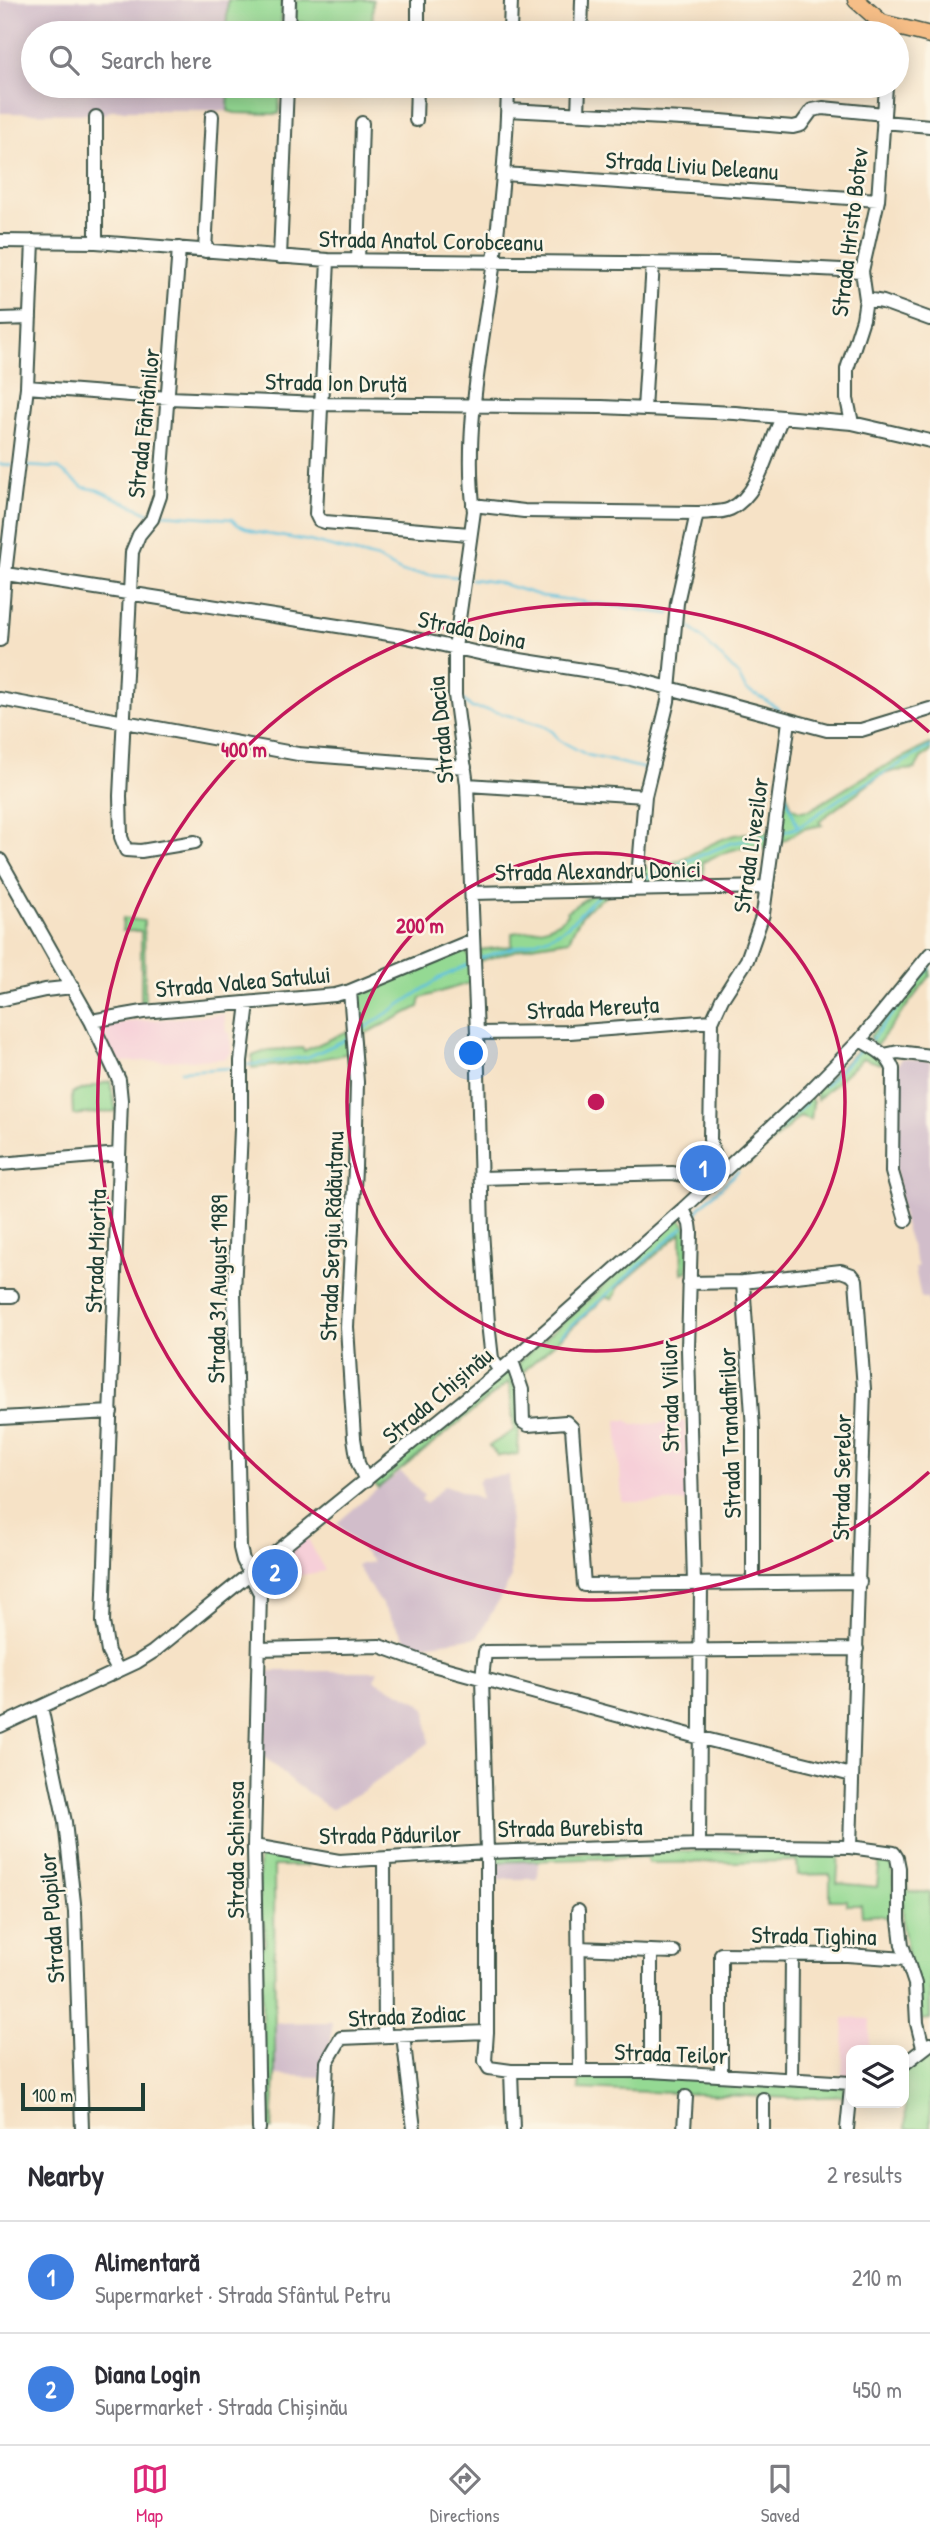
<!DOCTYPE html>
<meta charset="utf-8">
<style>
:root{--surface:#fff;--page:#f2f2f3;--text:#2b2b33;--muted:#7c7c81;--line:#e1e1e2;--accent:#db2777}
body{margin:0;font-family:"Patrick Hand",sans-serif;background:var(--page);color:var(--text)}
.controls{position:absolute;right:21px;bottom:21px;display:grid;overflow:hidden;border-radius:14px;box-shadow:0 4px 18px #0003}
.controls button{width:63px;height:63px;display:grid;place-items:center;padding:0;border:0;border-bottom:2px solid var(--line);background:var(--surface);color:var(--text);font:35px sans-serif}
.scale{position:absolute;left:21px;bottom:18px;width:124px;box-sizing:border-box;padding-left:7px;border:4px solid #1f3d34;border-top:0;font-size:19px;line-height:24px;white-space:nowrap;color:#1f3d34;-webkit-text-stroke:5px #fcf5e5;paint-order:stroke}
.you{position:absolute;left:472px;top:1054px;width:24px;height:24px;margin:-18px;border:5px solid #fff;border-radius:50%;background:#1a73e8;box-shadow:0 0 0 10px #1a73e833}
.badge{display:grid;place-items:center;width:46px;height:46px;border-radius:50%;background:var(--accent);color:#fff;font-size:23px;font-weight:700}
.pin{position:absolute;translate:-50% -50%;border:4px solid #fff;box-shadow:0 2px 7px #0006}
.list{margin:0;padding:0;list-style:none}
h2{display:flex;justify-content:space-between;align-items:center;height:91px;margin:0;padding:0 28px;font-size:30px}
h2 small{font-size:23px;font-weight:400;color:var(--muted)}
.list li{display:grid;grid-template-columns:46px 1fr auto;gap:21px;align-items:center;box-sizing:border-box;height:112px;padding:0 28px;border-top:2px solid var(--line)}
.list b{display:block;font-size:26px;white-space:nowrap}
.list p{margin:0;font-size:23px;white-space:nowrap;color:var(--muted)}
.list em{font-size:23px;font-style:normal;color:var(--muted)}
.icon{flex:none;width:38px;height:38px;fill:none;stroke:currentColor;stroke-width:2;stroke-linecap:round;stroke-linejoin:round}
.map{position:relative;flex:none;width:930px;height:2129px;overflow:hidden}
.search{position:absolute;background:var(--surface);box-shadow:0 4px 18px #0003;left:21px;right:21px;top:21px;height:77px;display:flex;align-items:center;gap:18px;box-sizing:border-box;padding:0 24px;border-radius:38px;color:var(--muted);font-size:26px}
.sheet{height:315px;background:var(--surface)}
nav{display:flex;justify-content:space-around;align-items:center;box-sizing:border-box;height:98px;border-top:2px solid var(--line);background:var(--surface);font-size:19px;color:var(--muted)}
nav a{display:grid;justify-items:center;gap:4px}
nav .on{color:var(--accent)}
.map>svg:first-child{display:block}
.built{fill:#f6cfd8}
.industrial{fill:#d1bdca}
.green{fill:#94d993;stroke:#5a8b64;stroke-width:2;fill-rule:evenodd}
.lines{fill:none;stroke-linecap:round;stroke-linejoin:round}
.stream{stroke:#5fc1dd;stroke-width:2.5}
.minor-casing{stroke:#3f564a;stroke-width:16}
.major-casing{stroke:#3f564a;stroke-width:19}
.minor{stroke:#fff;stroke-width:12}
.major{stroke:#f6be87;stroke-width:16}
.ring{fill:none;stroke:#c2185b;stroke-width:3.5}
.labels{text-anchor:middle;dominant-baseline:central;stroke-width:5;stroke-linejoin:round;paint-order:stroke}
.street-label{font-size:24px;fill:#1f3d34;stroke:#fcf5e5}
.centre{fill:#c2185b;stroke:#fcf5e5;stroke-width:3.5}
.ring-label{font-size:21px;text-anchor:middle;font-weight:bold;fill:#c2185b;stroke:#fcf5e5;stroke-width:5;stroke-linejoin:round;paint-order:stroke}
</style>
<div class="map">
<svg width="930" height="2129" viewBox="0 0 930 2129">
<rect width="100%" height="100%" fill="#fcf5e5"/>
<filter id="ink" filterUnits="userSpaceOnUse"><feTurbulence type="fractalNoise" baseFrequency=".0143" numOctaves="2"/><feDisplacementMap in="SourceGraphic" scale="14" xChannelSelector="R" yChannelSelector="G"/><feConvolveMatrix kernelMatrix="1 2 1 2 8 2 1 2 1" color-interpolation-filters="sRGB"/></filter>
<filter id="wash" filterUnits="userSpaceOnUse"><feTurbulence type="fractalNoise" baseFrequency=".00686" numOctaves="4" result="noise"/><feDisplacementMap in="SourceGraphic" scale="28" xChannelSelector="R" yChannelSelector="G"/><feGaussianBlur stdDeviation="1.57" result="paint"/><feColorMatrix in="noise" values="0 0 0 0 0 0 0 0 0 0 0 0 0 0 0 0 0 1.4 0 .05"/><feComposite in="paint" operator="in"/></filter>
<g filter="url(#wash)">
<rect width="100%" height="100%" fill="#f6e2c6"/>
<path class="built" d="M224,1014l2,18 4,1 1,20 -7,6 -108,3 -14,-31 1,-7z
M617,1420h9l9,5 50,-4 3,81h-66z
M307,1537l18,34 -62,11 3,-10 5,2 4,-13z
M844,2018l26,1 -1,26 6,5h-24v28h-9z"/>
<path class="industrial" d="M0,0h282l-1,33h-248v53h247l-1,28 -76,-4h-92l-7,4 -104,-1z
M902,1058l28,3v246l-3,-9h-6l-6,-30 3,-1 -15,-46 -9,-65 3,-90z
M401,1472l23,24 -3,3 5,5 19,-19 37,14 -4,-17 3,-4 28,-3 2,104 -33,58 -68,10 -54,-82 17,-3 -36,-39 35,-30z
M271,1671h107l-4,9 46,23 6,6 3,34 -64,47 -34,19 -34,-24 -34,-29 -1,-81z
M539,1860l-1,19h-45v-17z
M332,2022l-1,22 -9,33 -47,-2 -1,-52z"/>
<path class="green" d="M228,0h54l-1,33h-55z
M296,0h77l-1,33h-55v-9l-22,-2z
M224,86h56l-1,28 -44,-1 -7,-2 1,-21h-5z
M930,744v8l-9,6 -6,11 -21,2 -13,4 -62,46 3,4 -19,4 -27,16 9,-56 7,18 7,4 11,-1 61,-37z
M770,832l-2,16 -3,3 -4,-7c-22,3 -39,8 -58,18l1,22 -61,3 -1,-20c30,5 61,-23 89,-31 12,-4 27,-3 39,-4z
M610,894c-24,14 -30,20 -41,46l-38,6 -51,15v-11l32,-4v-13c23,-3 40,-3 56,-19l-1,-3 24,-16z
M123,918l21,3 1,86 -4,1v-77h-19z
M464,949l7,10 1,23 -51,16 -2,9 -55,27v30h-6l-4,-59 4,-12z
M930,961v15l-54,70 -4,-4 -2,-6z
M348,1031l2,22 -49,10 -49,5v-12l17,-6 34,-2 1,3z
M859,1049l8,1 14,8 -1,6 -17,-6 -46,42 -1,-10z
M110,1081l6,30 -43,4 -1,-22z
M810,1096l3,7 -2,17 -11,-4 -52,49 -6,-4z
M679,1218c15,10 9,37 9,53l-6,2 -1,-40 -64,55v4l-5,7 -6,-2 -78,70 -5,5 4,14 -7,-13 -1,-11z
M505,1373h5l10,27 -2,54 -20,2 -9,-10 25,-16 -5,-48 -131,106 -6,-7z
M839,1849l53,8 3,63 -16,-5 -17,1 -1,-11h-14v-5h-17v-26l-32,1 -1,-14 -149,2 -1,-6 -154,5v-4l4,-4zM839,1853l41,3 -3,31 -40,-4z
M259,1852l48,8v6h-33l1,209 -3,54h-8l-3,-181 4,-4v-20l-6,-3z
M904,1861l5,30 21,2v126l-10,1 -17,-94 -1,-63z
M930,2048v81h-24l-2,-61z
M580,2075h70l193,10 4,4v7l-54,2 -214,-9z"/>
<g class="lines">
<path class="stream" d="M0,464l12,1
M25,466l33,2 25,19 15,3 51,23
M162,514l70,5 5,5 18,8 54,9 69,18 24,13 57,5
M471,579l25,3 46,14 128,18
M679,620l10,6 28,27 22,23 7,14 18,9 16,11
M462,699l10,9 18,2 54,16 9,6 6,8 28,15 59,14
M785,794l13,33
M780,833l19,-6 43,-30 88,-50
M644,879l87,-36 35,-6
M480,958c27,-10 57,-14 82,-28 13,-8 23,-24 36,-34
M362,1030l78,-52 27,-13
M872,1039l58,-72
M247,1065l61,-8 39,-18
M181,1071l51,-3
M824,1086l37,-37
M746,1162l60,-59
M695,1216l5,-9 38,-36
M561,1335l122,-108"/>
</g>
</g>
<g filter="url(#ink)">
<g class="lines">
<defs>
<path id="minor" d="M288,33l1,-33
M418,33v-33
M510,33l1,-33
M581,33l1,-33
M508,110l213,11 72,6 8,-2 11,-15 11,-2 61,6
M578,114l1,-28
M96,117v125
M416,120l1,-34
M883,122l47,4
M504,174l374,26
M0,241l96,1 232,18 390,4 144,7
M179,248l-19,248 -8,23 -13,16 -7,17 -12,244 1,41 5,13 15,1 54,-9
M205,251l7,-135
M280,257l7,-171
M328,260l-12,254 3,6 6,2 144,12
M358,261l4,-138
M866,299l17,3 47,17
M0,319l30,-1
M27,387l142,11 152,6 281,3 133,6 117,10 78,18
M644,409l9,-146
M852,423l-5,-24v-30l16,-50 3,-20 -4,-28 16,-71 8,-114
M473,505l51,6 173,2
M0,573l402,63 86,19 140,22 199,53h34l69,-21
M0,640l5,-66 22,-187 6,-146
M0,699l298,55 167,13
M467,785l178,11
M0,860l91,161 28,59 2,20 -18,522 5,30 10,18
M637,890l8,-94 23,-95 9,-98 20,-90c10,-1 25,0 33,-4 32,-16 37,-62 52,-91
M472,893l295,-6
M350,991l7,91 -2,86 -8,159 7,111 4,25 8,18
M0,1000l45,-10 28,-3
M248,1003l-7,58v68l-7,164 6,255 3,12 17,33 -6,253 5,283
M91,1021l52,-9 192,-17 15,-4 123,-51
M477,1033l93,-1 142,-11
M860,1040c13,8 28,14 33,29l-1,103 14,48
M884,1055l14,-3 32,4
M0,1164l119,-10
M723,1172l-11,-23 -2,-10 2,-118 10,-22 25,-39 16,-46 26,-193
M481,1178l192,-5 17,4 15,10
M683,1209l7,15 1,8 -3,117 6,235
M743,1282l10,147v153
M689,1283l54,-1 98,-11 11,4 4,5 8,109 -14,458
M0,1296h12
M512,1361l10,29 1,32 5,3 38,-3 6,6 12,157 276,-3
M500,1371l-8,-12 -4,-36 -6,-93 -5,-197 -10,-248 -12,-90v-47l19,-137c-11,-78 9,-171 20,-250 7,-58 13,-116 14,-175
M0,1418l111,-6
M259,1649l121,-3 49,18 272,74 151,37
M41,1707l24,115 10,90 7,217
M0,1726l137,-64 16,-10 347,-281 183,-162 128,-119 49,-50 70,-86
M699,1845l2,-261
M254,1846l85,15 148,-9 212,-7 151,2 44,6 3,5 2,10v52l3,25 13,39 2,39 6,24
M384,1860l1,175
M578,1911l2,160
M579,1948l95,4
M651,1951v120
M403,2035l11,94
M904,2064l26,-20
M511,2071l2,58
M721,2075v-121l126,1 59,4
M791,2079l1,-125
M851,2083l-200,-12h-140l-22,-3 -4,-7 2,-29v-180l-5,-174 3,-26 372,-3
M324,2129l3,-67 14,-24 146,-6
M684,2129l2,-32
M763,2129v-30
M847,2129l4,-41"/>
<path id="major" d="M856,0l26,23 48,12"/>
</defs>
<use href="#minor" class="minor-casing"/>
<use href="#major" class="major-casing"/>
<use href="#minor" class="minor"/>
<use href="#major" class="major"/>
</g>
</g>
<g class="ring">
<circle cx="596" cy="1102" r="249"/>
<path d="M929 1472A498 498 0 1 1 929 732"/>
</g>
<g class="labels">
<g class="street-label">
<text transform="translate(692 165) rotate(4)">Strada Liviu Deleanu</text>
<text transform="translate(849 232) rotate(-83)">Strada Hristo Botev</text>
<text transform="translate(431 240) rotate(1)">Strada Anatol Corobceanu</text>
<text transform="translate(336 382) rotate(1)">Strada Ion Druță</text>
<text transform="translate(143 423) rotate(-84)">Strada Fântânilor</text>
<text transform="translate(472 629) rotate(12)">Strada Doina</text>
<text transform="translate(440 730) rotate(-95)">Strada Dacia</text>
<text transform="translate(750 845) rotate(-82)">Strada Livezilor</text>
<text transform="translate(598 870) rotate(-1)">Strada Alexandru Donici</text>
<text transform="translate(243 981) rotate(-5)">Strada Valea Satului</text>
<text transform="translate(593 1007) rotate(-3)">Strada Mereuța</text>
<text transform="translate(331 1236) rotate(-88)">Strada Sergiu Rădăuțanu</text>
<text transform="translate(95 1251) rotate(-88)">Strada Miorița</text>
<text transform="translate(217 1289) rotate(-89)">Strada 31 August 1989</text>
<text transform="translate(437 1395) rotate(-40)">Strada Chișinău</text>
<text transform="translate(669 1396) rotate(-91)">Strada Viilor</text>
<text transform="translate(729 1433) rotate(-92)">Strada Trandafirilor</text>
<text transform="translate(841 1477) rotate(-89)">Strada Serelor</text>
<text transform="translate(570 1827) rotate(-1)">Strada Burebista</text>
<text transform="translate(390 1834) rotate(-1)">Strada Pădurilor</text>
<text transform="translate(235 1850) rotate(-90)">Strada Schinosa</text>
<text transform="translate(51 1918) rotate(-94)">Strada Plopilor</text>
<text transform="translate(814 1935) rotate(1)">Strada Tighina</text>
<text transform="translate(407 2015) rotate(-3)">Strada Zodiac</text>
<text transform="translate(671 2053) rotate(2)">Strada Teilor</text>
</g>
</g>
<circle cx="596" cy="1102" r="10" class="centre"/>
<g class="ring-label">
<text x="244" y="757">400 m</text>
<text x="420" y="933">200 m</text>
</g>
</svg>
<div class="controls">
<button><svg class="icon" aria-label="layers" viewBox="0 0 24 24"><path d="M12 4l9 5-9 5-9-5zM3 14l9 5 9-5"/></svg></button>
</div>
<div class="scale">100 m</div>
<div class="you"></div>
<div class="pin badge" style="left:703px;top:1168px;background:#3f7fe0">1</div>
<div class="pin badge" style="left:275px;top:1572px;background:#3f7fe0">2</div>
<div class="search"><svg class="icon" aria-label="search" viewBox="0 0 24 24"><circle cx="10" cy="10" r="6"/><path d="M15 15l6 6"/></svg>Search here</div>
</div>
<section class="sheet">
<h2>Nearby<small>2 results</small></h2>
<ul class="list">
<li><span class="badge" style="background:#3f7fe0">1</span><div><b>Alimentară</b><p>Supermarket · Strada Sfântul Petru</p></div><em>210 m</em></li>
<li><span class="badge" style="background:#3f7fe0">2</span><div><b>Diana Login</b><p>Supermarket · Strada Chișinău</p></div><em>450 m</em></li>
</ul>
</section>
<nav>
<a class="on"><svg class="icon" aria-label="map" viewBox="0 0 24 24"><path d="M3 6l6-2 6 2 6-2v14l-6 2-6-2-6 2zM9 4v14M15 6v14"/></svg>Map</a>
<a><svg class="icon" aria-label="directions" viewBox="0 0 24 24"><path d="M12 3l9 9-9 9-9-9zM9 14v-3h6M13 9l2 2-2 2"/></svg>Directions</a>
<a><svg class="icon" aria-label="saved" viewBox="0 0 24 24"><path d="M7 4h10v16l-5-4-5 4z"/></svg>Saved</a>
</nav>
